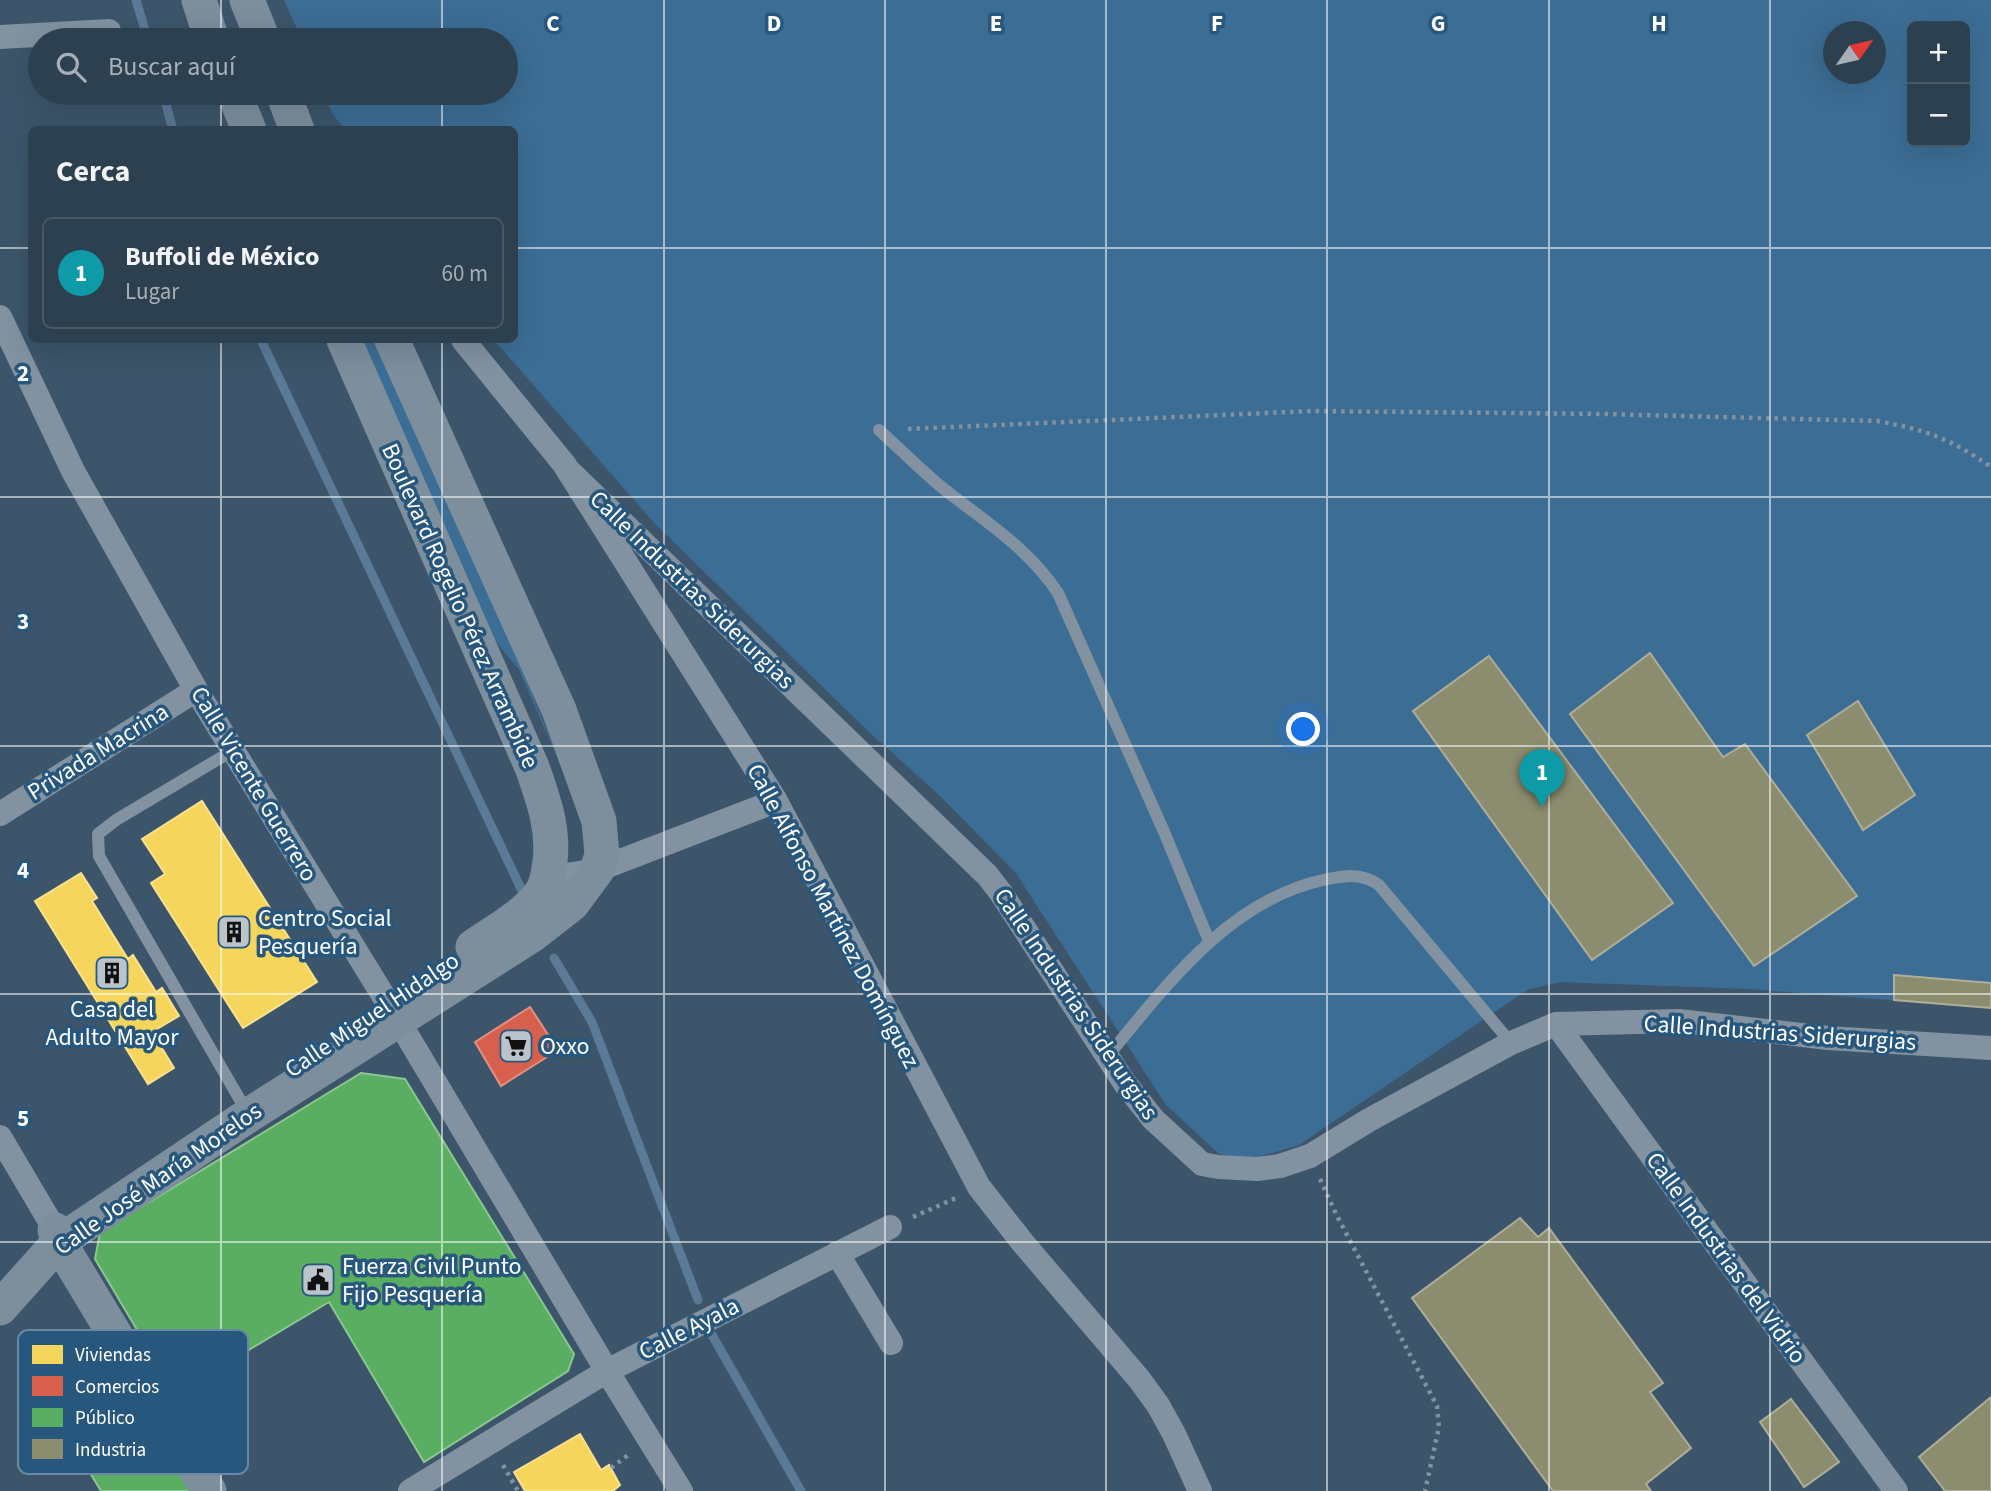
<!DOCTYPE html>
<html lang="es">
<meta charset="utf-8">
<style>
:root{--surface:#2d4050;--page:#394b5a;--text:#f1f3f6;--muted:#a7afb7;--line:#485967;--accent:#8abfa5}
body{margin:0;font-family:"Source Sans 3",sans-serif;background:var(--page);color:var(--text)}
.controls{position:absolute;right:21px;top:21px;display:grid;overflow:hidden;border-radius:10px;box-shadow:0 7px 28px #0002}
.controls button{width:63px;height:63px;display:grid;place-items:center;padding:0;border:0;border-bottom:2px solid var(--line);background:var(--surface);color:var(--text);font:35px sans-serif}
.compass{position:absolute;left:1823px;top:21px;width:63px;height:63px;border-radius:50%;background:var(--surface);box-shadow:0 7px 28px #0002;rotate:56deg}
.you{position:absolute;left:1304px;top:730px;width:24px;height:24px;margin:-18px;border:5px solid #fff;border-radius:50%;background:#1a73e8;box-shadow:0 0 0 10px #1a73e833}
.badge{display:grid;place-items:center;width:46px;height:46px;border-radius:50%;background:var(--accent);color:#fff;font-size:23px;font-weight:700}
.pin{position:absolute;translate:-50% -58px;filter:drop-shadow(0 2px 4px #0008)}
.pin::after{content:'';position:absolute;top:37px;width:24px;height:21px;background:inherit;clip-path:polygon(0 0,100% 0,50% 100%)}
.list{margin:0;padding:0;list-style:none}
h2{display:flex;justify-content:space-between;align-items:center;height:91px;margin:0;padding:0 28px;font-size:30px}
h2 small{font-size:23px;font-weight:400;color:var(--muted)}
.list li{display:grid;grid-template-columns:46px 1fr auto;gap:21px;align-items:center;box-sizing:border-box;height:112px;margin:0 14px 14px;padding:0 14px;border:2px solid var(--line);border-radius:10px}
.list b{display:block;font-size:26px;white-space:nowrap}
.list p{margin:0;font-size:23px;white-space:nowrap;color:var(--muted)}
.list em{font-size:23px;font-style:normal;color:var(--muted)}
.icon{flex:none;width:38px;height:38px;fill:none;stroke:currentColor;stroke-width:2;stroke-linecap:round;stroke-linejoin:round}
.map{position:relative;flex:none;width:1991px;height:1491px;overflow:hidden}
.search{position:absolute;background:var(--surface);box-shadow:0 7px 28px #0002;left:28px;top:28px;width:490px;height:77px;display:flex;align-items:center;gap:18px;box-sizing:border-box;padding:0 24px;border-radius:38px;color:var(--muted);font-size:26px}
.panel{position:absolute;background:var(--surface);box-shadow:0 7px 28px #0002;left:28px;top:126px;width:490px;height:217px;border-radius:10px}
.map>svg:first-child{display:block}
.green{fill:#3c6d94;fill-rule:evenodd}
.homes{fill:#f6d55c;stroke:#f9e28d;stroke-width:2}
.shops{fill:#d6604d;stroke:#e29082;stroke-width:2}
.public{fill:#5aae61;stroke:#8cc690;stroke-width:2}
.industry{fill:#8c8c6e;stroke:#aeae9a;stroke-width:2}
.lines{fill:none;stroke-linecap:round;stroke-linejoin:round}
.stream{stroke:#5a7a95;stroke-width:9}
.path{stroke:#8292a1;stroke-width:4.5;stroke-dasharray:3.5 5;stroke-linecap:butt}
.lane{stroke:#8292a1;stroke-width:12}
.street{stroke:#8292a1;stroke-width:24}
.secondary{stroke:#7d8e9d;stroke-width:35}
.grid{fill:none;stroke:#fff;stroke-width:2;stroke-opacity:0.55}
.labels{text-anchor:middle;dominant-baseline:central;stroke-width:7;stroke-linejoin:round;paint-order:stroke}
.street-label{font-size:24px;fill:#fff;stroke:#28577e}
.poi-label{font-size:24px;fill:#fff;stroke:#28577e;text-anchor:start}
.key{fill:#28577e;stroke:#6889a5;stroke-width:2}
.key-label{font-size:19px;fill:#fff}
.grid-label{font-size:23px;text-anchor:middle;font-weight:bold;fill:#fff;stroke:#28577e;stroke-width:7;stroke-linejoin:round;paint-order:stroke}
</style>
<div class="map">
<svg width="1991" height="1491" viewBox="0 0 1991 1491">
<rect width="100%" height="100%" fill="#3c556a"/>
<path class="green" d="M284,0h1707v1008l-243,-19 -188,-7 -33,8 -228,155 -55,16 -25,-7 -53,-49 -151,-233 -77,-78 -69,-62 -213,-207 -162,-185h20v-210l-170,-1 -12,-16 -8,-20h182v-53h-204zM1912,26h53v116h-53zM1834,32h42v42h-42z
M359,340h16l146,326 43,107 -45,-103 -30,-37z"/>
<path class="homes" d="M202,801l115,181 -74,46 -92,-145 14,-9 -23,-35z
M81,873l16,25 -5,3 36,58 5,-4 23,37 6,-4 17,28 -27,16 22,36 -26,16 -113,-183z
M292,1172l11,16 7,-5 19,28 -16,10 9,15 -29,21 -36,-60z
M580,1434l21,36 8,-5 11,20 -7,6h-88l-11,-19z"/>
<path class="shops" d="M530,1007l28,43 -57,36 -26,-44z"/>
<path class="public" d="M361,1073l44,6 169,275 -6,17 -144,91 -95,-160 -154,92 -80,-135 5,-27z
M109,1352l86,139h-94l-58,-96z"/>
<path class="industry" d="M1650,653l73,104 22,-13 112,152 -103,70 -184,-252z
M1489,656l184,247 -81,57 -179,-249z
M1858,701l57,94 -52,35 -56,-95z
M1894,975l97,8v25l-97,-8z
M1520,1218l18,19 11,-9 114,155 -13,9 41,56 -45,36 5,7h-98l-141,-193z
M1991,1397v94h-46l-26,-34z
M1791,1399l48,63 -35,25 -44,-65z"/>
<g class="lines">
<path class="stream" d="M136,0l12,40
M163,93l10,37
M261,340l262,553
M554,958l38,64 106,278
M712,1335l89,156"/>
<path class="path" d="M908,429l404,-18 292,3 273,7c50,9 72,17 114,46
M1320,1179l16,35 101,192 2,21 -14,64
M913,1217l43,-19
M503,1465l15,26
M611,1468l17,-13"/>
<path class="lane" d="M879,430c20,18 39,37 60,55 43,35 88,61 119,108l107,241 44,107
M232,751l-116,69 -18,14 1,22 148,256
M1107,1057c59,-71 121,-156 216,-177 20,-4 39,-8 56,5l132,158"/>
<path class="street" d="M0,37l109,-6
M0,317l73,154 123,219 193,315 218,366 74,120
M463,340l101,124 212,337 203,386 44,56 116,136 19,26 16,29 26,57
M570,472l417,403 14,18 123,189 29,37 49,45 16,3 39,2 23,-3 30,-10 59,-36 142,-77 45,-19 123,-3 149,17 163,10
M0,814l196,-124
M548,878l49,-8 179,-69
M1556,1024l340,467
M0,1137l55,93
M837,1253l54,90
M410,1491l197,-120 283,-144"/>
<path class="secondary" d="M199,0l13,40
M247,0l16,40
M234,93l15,37
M283,93l14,37
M344,340l188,427c11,32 22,60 18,95 -2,11 -2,21 -9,31 -16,23 -46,38 -68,54
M55,1230l4,12 150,249
M0,1308l59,-66 190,-127 283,-180 40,-31 25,-34 5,-15 -3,-34 -40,-111 -167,-370"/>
</g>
<path class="grid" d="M221,0v40M442,0v40M664,0v1491M885,0v1491M1106,0v1491M1327,0v1491M1549,0v1491M1770,0v1491M221,93v37M442,93v37M0,248h32M514,248h1477M221,340v1151M442,340v1151M0,497h1991M0,746h1991M0,994h1991M0,1242h1991"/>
<defs>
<symbol id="building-square" viewBox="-11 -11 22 22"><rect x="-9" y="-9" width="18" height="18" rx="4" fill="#bbc4cb" stroke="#28577e"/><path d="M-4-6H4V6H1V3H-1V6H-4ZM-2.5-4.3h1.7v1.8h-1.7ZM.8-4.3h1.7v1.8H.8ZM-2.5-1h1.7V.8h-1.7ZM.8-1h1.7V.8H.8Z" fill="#111"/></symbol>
<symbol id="supermarket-square" viewBox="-11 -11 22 22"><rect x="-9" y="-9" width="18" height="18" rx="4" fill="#bbc4cb" stroke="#28577e"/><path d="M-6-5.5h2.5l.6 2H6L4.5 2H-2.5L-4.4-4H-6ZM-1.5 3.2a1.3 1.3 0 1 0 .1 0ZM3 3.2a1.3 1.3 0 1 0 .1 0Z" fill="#111"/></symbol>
<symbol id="civic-square" viewBox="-11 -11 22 22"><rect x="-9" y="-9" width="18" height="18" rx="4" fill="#bbc4cb" stroke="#28577e"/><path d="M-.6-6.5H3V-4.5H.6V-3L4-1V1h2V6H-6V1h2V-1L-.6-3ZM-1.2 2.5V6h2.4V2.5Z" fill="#111"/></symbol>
</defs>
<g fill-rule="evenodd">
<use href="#building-square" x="215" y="913" width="38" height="38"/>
<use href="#building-square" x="93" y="954" width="38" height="38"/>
<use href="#supermarket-square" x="497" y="1027" width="38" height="38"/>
<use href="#civic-square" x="299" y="1261" width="38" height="38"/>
</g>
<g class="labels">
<g class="street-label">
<text transform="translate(692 590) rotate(44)">Calle Industrias Siderurgias</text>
<text transform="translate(460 606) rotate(66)">Boulevard Rogelio Pérez Arrambide</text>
<text transform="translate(98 752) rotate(-32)">Privada Macrina</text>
<text transform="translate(254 784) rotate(59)">Calle Vicente Guerrero</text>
<text transform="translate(833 916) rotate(62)">Calle Alfonso Martínez Domínguez</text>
<text transform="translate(1076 1004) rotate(56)">Calle Industrias Siderurgias</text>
<text transform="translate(372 1015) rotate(-34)">Calle Miguel Hidalgo</text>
<text transform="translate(1780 1033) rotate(4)">Calle Industrias Siderurgias</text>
<text transform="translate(158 1179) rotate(-35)">Calle José María Morelos</text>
<text transform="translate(1726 1258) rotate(54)">Calle Industrias del Vidrio</text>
<text transform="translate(689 1329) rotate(-27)">Calle Ayala</text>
</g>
<g class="poi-label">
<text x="258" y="918">Centro Social<tspan x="258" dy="28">Pesquería</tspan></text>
<text x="112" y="1009" text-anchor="middle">Casa del<tspan x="112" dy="28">Adulto Mayor</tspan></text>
<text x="540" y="1046">Oxxo</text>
<text x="342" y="1266">Fuerza Civil Punto<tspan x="342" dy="28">Fijo Pesquería</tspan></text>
</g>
</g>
<rect x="18" y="1330" width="230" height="144" rx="10" class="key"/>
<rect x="32" y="1345" width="31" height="19" fill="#f6d55c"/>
<rect x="32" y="1376" width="31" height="20" fill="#d6604d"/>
<rect x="32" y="1408" width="31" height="19" fill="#5aae61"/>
<rect x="32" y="1439" width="31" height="20" fill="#8c8c6e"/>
<g class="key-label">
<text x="75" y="1361">Viviendas</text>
<text x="75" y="1393">Comercios</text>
<text x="75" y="1424">Público</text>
<text x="75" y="1456">Industria</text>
</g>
<g class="grid-label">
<text x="553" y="31">C</text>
<text x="774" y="31">D</text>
<text x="996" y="31">E</text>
<text x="1217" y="31">F</text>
<text x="1438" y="31">G</text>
<text x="1659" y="31">H</text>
<text x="23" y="381">2</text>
<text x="23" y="629">3</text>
<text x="23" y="878">4</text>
<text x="23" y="1126">5</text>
</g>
</svg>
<div class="controls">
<button>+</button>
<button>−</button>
</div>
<svg class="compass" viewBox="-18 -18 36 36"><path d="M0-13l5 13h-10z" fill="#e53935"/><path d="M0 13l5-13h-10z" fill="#a7afb7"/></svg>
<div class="you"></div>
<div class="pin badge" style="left:1542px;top:807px;background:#0f9aa8">1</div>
<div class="search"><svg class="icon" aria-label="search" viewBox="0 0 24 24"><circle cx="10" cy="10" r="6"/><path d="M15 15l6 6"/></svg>Buscar aquí</div>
<section class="panel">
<h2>Cerca<small></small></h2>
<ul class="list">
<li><span class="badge" style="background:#0f9aa8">1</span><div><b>Buffoli de México</b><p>Lugar</p></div><em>60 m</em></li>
</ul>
</section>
</div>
